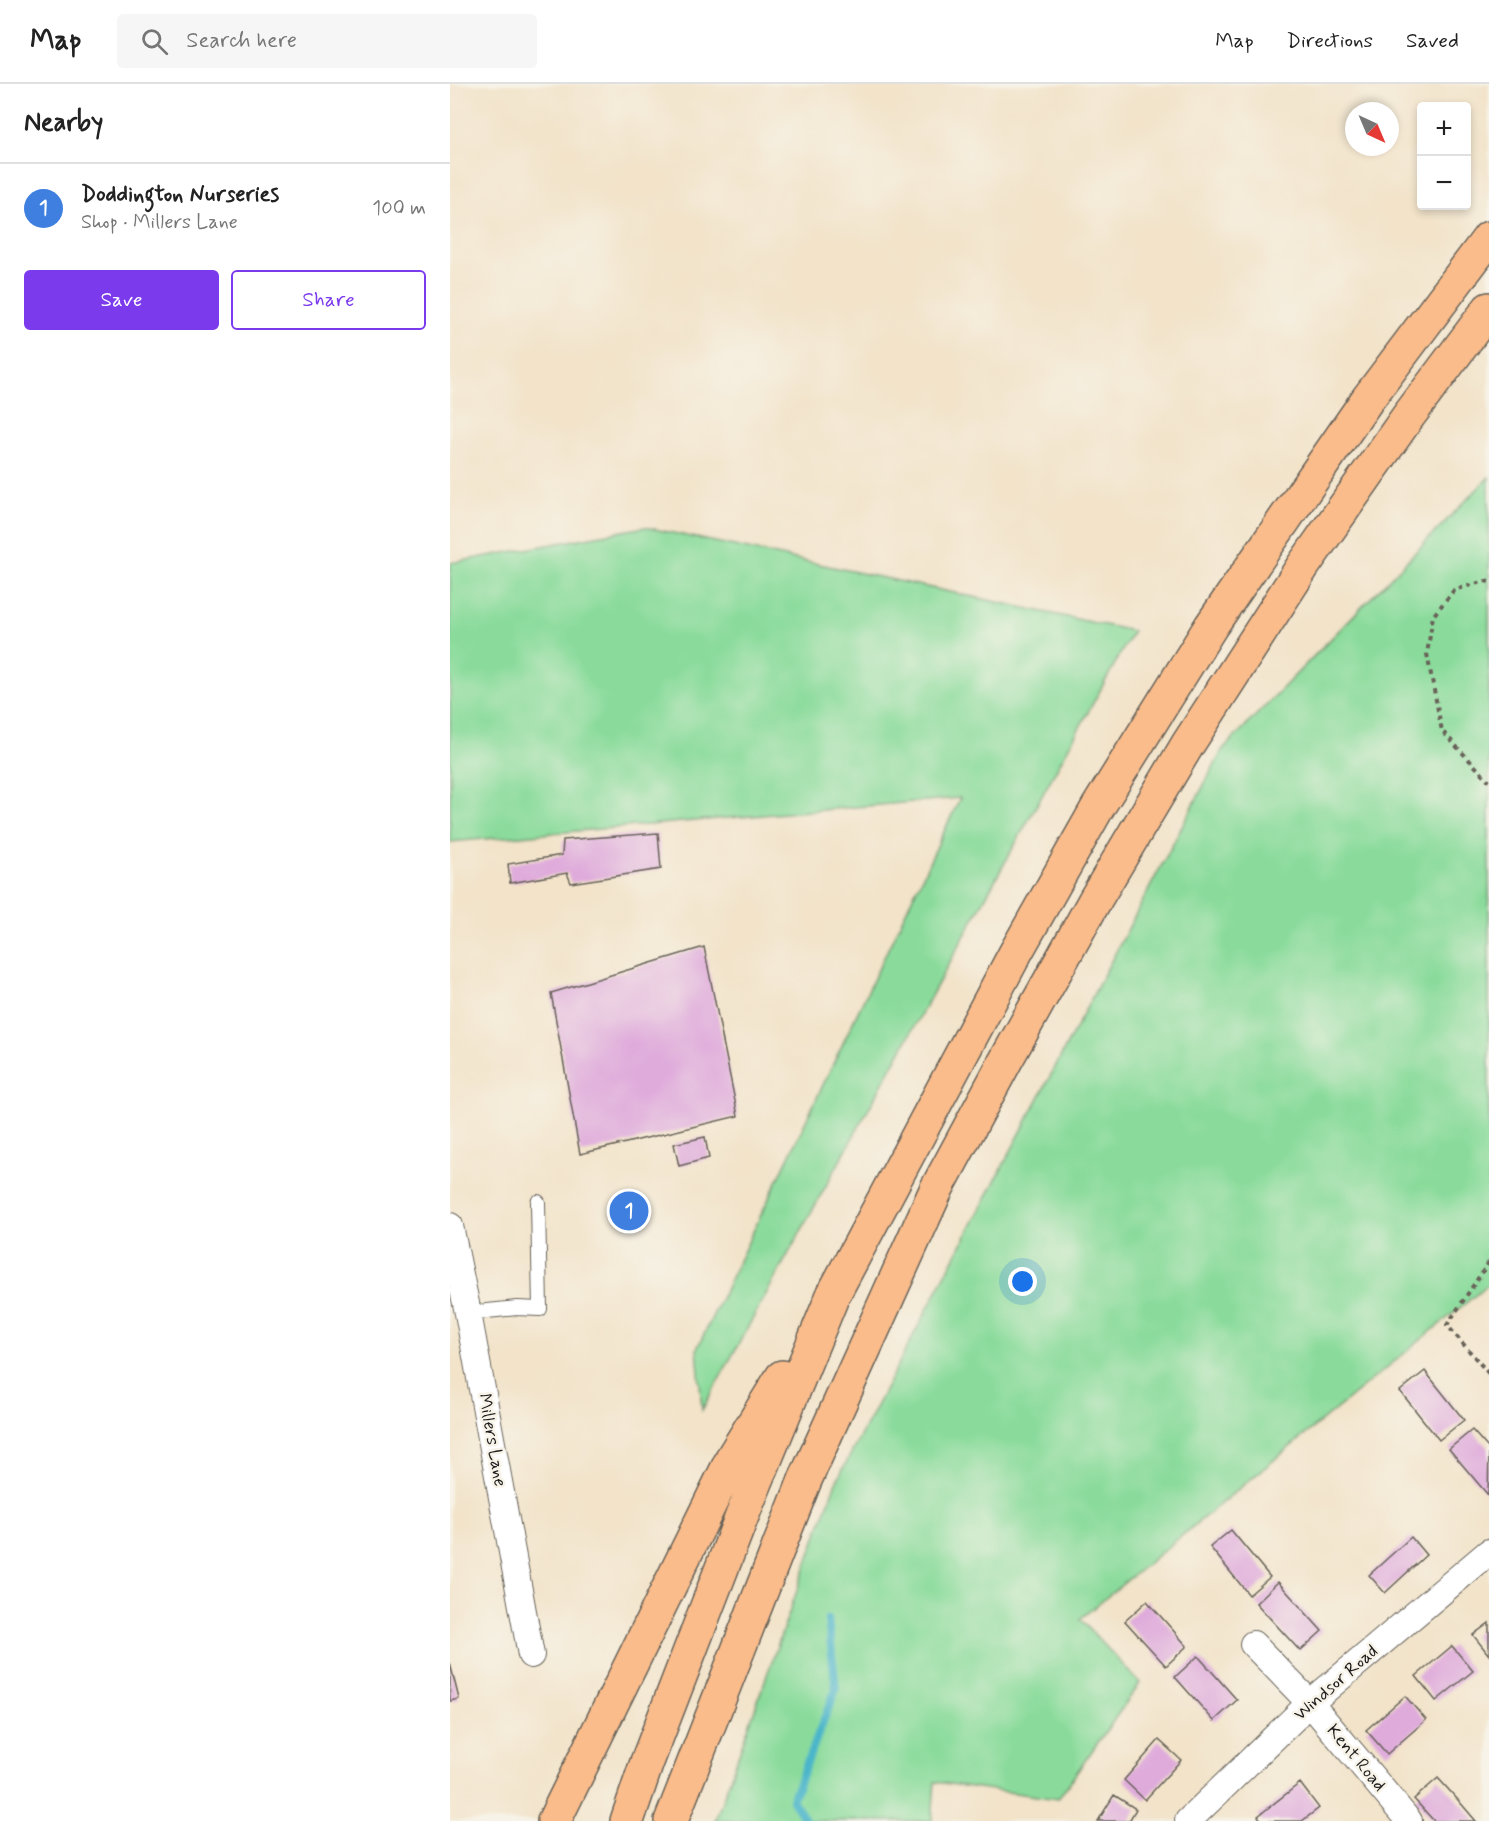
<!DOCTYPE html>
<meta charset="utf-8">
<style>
:root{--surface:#fff;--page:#f6f6f6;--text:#222;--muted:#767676;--line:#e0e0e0;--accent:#7c3aed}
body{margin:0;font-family:Mynerve,sans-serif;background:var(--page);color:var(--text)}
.controls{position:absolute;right:18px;top:18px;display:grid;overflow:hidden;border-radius:6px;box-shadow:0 3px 9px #0003}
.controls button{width:54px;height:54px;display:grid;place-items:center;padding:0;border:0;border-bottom:2px solid var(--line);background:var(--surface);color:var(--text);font:30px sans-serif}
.compass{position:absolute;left:895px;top:18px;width:54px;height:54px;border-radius:50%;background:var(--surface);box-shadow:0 3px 9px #0003;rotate:136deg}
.you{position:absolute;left:573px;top:1198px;width:21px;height:21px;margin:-15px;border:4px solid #fff;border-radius:50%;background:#1a73e8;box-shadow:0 0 0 9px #1a73e833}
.badge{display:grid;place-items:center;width:39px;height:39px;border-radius:50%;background:var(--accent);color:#fff;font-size:20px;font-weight:700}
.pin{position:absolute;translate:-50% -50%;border:3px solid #fff;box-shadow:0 2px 6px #0006}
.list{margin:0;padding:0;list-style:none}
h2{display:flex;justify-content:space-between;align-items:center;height:78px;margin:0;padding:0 24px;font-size:26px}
h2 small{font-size:20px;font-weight:400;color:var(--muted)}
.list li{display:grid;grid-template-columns:39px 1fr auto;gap:18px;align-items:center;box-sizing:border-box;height:90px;padding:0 24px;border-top:2px solid var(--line)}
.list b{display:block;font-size:22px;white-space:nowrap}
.list p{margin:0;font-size:20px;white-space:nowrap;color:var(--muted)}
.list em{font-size:20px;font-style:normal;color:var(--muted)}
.actions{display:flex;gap:12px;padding:18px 24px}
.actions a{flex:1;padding:14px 0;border:2px solid var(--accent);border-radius:6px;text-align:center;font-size:21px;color:var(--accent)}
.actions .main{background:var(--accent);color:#fff}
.icon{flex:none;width:33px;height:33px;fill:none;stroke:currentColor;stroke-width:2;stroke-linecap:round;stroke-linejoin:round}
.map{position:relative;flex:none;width:1039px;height:1737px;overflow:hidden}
header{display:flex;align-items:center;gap:36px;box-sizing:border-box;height:84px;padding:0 30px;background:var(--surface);border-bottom:2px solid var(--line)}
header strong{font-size:28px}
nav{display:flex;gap:33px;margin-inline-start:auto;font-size:21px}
.search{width:420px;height:54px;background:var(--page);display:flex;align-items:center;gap:15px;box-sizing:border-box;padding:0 21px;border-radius:6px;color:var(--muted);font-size:22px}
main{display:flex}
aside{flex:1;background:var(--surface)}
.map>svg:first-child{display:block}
.green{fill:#8adb9b;stroke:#537c5c;stroke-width:1.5}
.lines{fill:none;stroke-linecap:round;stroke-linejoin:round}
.stream{stroke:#4cb6ca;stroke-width:8}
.building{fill:#dfabdb}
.service-casing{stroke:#676259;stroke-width:16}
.minor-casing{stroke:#676259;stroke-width:28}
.trunk-casing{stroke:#676259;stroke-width:36}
.path{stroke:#676259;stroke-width:4;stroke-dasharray:4.5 4.5;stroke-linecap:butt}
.service{stroke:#fff;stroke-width:14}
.minor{stroke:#fff;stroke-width:26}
.trunk{stroke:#fabc8b;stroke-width:33}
.labels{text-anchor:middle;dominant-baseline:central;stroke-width:5;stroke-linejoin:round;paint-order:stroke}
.street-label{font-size:18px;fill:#1c1c1c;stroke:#f7f3e8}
</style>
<header>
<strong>Map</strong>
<div class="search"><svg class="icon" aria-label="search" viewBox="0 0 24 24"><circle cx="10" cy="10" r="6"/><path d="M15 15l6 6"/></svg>Search here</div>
<nav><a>Map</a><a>Directions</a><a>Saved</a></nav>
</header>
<main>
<aside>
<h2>Nearby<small></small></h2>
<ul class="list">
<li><span class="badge" style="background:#3f7fe0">1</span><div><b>Doddington Nurseries</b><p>Shop · Millers Lane</p></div><em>100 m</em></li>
</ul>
<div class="actions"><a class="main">Save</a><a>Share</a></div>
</aside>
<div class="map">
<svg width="1039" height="1737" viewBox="0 0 1039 1737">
<rect width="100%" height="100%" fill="#f7f3e8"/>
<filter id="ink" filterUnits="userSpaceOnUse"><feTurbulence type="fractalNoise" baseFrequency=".0167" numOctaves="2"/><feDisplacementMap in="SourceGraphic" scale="12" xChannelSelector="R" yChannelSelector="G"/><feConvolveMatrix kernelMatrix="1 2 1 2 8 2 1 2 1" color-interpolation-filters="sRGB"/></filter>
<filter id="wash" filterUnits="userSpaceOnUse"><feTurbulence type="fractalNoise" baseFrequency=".008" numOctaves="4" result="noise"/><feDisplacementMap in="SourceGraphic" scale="24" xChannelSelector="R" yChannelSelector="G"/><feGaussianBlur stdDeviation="1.35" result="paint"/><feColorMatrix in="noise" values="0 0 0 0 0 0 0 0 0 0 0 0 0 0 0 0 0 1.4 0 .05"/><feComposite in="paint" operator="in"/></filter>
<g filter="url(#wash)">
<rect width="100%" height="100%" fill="#f2e3c9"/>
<path class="green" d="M1039,393v807l-409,335 60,64 -82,116 -123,-17 -3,39h-217l120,-337 388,-735z
M195,443l488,104 -431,779 -5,-61 263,-551 -510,44v-279z"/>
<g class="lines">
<path class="stream" d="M356,1737l-14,-21 44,-111 -8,-70"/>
</g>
<g id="blocks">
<path class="building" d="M208,749l3,36 -90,14 -4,-10 -57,10 -2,-19 54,-9 1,-15z
M254,863l34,169 -158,38 -29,-161z
M255,1053l4,21 -30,8 -5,-22z
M975,1287l39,49 -25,20 -39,-49z
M1022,1346l17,19 -1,46 -39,-46z
M781,1446l39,47 -21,18 -39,-48z
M961,1453l15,18 -41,38 -16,-18z
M828,1498l44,49 -22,20 -44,-48z
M697,1517l40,45 -21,20 -41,-45z
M1039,1539v32l-16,-20z
M1002,1562l21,25 -37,30 -20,-25z
M748,1572l39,44 -23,21 -39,-44z
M0,1579l9,36 -9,2z
M955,1612l21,24 -39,34 -21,-24z
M709,1656l22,20 -36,40 -21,-20z
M988,1694l20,22 18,21h-42l-20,-22z
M850,1699l19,25 -17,13h-40l-4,-5z
M664,1711l22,14 -7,12h-31z"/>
</g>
</g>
<g filter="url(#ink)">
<use href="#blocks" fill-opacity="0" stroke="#676259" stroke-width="1.5"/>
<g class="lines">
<defs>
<path id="service" d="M18,1229l49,-5 23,1 -2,-107"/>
<path id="minor" d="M0,1142l18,87 63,342
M803,1560l57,59 99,118
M738,1737l122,-118 179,-151"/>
<path id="trunk" d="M104,1737l180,-366 48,-78
M177,1737l20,-59 95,-246 91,-221 183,-343 82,-145 113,-181 156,-226 122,-162
M221,1737l134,-341 132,-292 69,-128 89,-160 93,-156 115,-178 104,-148 82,-109"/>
</defs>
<use href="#service" class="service-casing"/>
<use href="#minor" class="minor-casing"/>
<use href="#trunk" class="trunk-casing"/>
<path class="path" d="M1039,498l-4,-1 -31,9 -21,26 -6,38 15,77 47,50
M1039,1178l-42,63 42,49"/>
<use href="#service" class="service"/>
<use href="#minor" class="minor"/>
<use href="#trunk" class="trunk"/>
</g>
</g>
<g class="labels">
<g class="street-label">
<text transform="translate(42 1356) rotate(80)">Millers Lane</text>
<text transform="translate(886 1599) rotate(-41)">Windsor Road</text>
<text transform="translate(906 1674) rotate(50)">Kent Road</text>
</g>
</g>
</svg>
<div class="controls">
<button>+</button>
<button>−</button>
</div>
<svg class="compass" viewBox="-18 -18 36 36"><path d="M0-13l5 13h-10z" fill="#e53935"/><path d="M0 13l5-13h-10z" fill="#767676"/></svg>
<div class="you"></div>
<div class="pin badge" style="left:179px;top:1127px;background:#3f7fe0">1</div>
</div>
</main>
